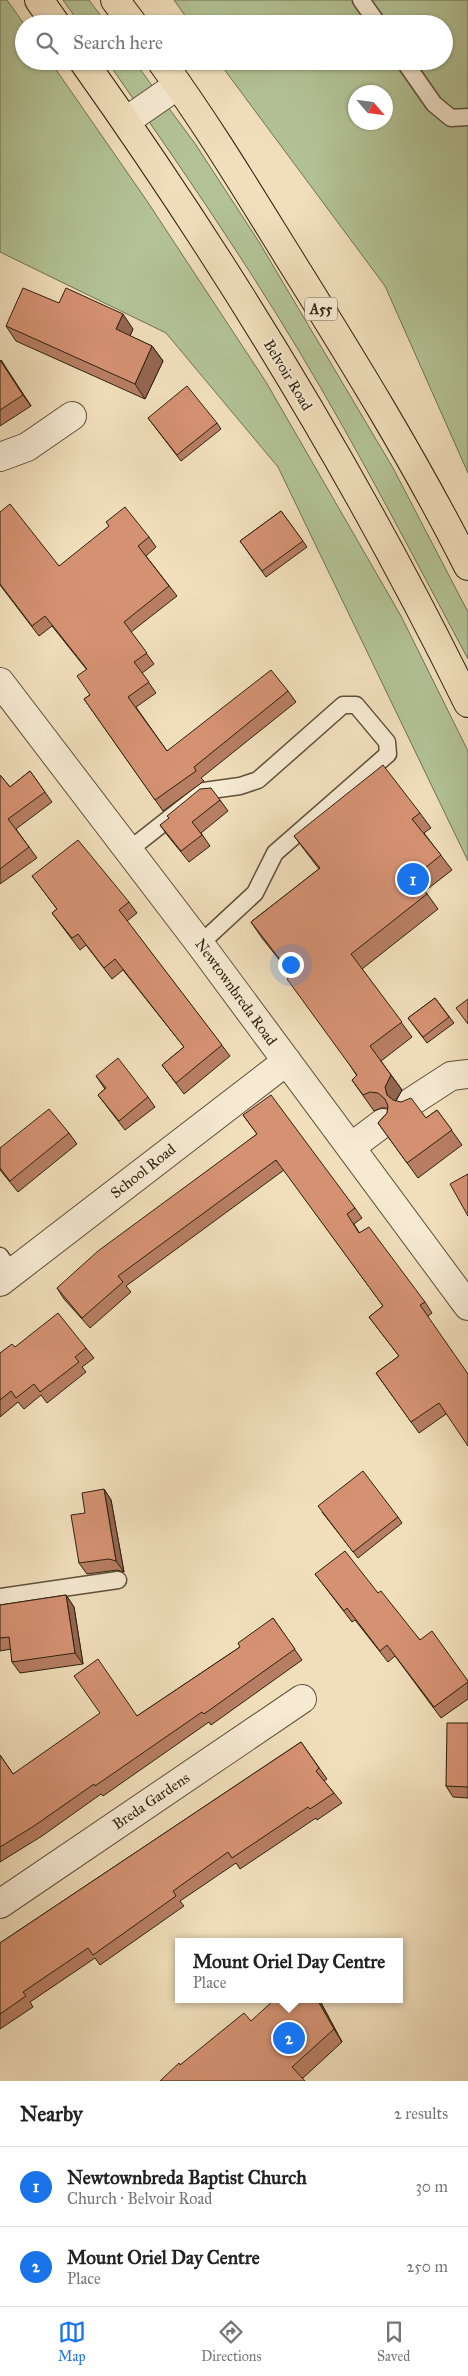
<!DOCTYPE html>
<meta charset="utf-8">
<style>
:root{--surface:#fff;--page:#f2f2f2;--text:#222;--muted:#767676;--line:#e0e0e0;--accent:#1a73e8}
body{margin:0;font-family:"IM FELL Great Primer",serif;background:var(--page);color:var(--text)}
.compass{position:absolute;left:348px;top:85px;width:45px;height:45px;border-radius:50%;background:var(--surface);box-shadow:0 1px 4px #0004;rotate:118deg}
.you{position:absolute;left:290px;top:964px;width:18px;height:18px;margin:-12px;border:4px solid #fff;border-radius:50%;background:#1a73e8;box-shadow:0 0 0 8px #1a73e833}
.badge{display:grid;place-items:center;width:32px;height:32px;border-radius:50%;background:var(--accent);color:#fff;font-size:16px;font-weight:700}
.pin{position:absolute;translate:-50% -50%;border:2px solid #fff;box-shadow:0 1px 5px #0006}
.popup{position:absolute;left:175px;top:1938px;width:228px;height:65px;box-sizing:border-box;display:grid;place-content:center;border-radius:0px;background:var(--surface);filter:drop-shadow(0 1px 4px #0005);font-size:16px;white-space:nowrap;color:var(--muted)}
.popup b{font-size:19px;color:var(--text)}
.popup::after{content:'';position:absolute;left:50%;top:100%;margin-left:-10px;border:10px solid transparent;border-top-color:var(--surface)}
.list{margin:0;padding:0;list-style:none}
h2{display:flex;justify-content:space-between;align-items:center;height:65px;margin:0;padding:0 20px;font-size:21px}
h2 small{font-size:16px;font-weight:400;color:var(--muted)}
.list li{display:grid;grid-template-columns:32px 1fr auto;gap:15px;align-items:center;box-sizing:border-box;height:80px;padding:0 20px;border-top:1px solid var(--line)}
.list b{display:block;font-size:19px;white-space:nowrap}
.list p{margin:0;font-size:16px;white-space:nowrap;color:var(--muted)}
.list em{font-size:16px;font-style:normal;color:var(--muted)}
.icon{flex:none;width:28px;height:28px;fill:none;stroke:currentColor;stroke-width:2;stroke-linecap:round;stroke-linejoin:round}
.map{position:relative;flex:none;width:468px;height:2081px;overflow:hidden}
.search{position:absolute;background:var(--surface);box-shadow:0 1px 4px #0004;left:15px;right:15px;top:15px;height:55px;display:flex;align-items:center;gap:12px;box-sizing:border-box;padding:0 18px;border-radius:28px;color:var(--muted);font-size:19px}
.sheet{height:225px;background:var(--surface)}
nav{display:flex;justify-content:space-around;align-items:center;box-sizing:border-box;height:70px;border-top:1px solid var(--line);background:var(--surface);font-size:14px;color:var(--muted)}
nav a{display:grid;justify-items:center;gap:2px}
nav .on{color:var(--accent)}
.map>svg:first-child{display:block}
.green{fill:#b3c396;stroke:#707252;fill-rule:evenodd}
.lines{fill:none;stroke-linecap:round;stroke-linejoin:round}
.service-casing{stroke:#5f503a;stroke-width:19}
.minor-casing{stroke:#5f503a;stroke-width:30}
.tertiary-casing{stroke:#5f503a;stroke-width:30}
.trunk-casing{stroke:#2e210f;stroke-width:30}
.service{stroke:#f6ead3;stroke-width:16}
.minor{stroke:#f6ead3;stroke-width:28}
.tertiary{stroke:#f6ead3;stroke-width:28}
.trunk{stroke:#f1dfbc;stroke-width:28}
.wall{fill:#b77e63;stroke:#2e210f}
.shaded-wall{fill:#956650;stroke:#2e210f}
.building{fill:#d59273;stroke:#2e210f}
.labels{text-anchor:middle;dominant-baseline:central;stroke-width:4;stroke-linejoin:round;paint-order:stroke}
.shield{fill:#f6ead3;stroke:#6a5d4a;stroke-width:1}
.shield-label{font-size:14px;font-weight:bold;fill:#2e210f}
.street-label{font-size:15px;fill:#2e210f;stroke:#f6ead3}
</style>
<div class="map">
<svg width="468" height="2081" viewBox="0 0 468 2081">
<rect width="100%" height="100%" fill="#f1dfbc"/>
<filter id="stains"><feTurbulence type="fractalNoise" baseFrequency=".004" numOctaves="4"/><feColorMatrix values="0 0 0 0 .2 0 0 0 0 .09 0 0 0 0 .02 0 0 0 .5 -.17"/></filter>
<radialGradient id="worn" r=".72"><stop offset=".6" stop-color="#630" stop-opacity="0"/><stop offset="1" stop-color="#630" stop-opacity=".3"/></radialGradient>
<path class="green" d="M0,0h7l17,24v37h26l97,140 119,181 135,234 67,135v110l-190,-394 -112,-134 -166,-81z
M63,0h26l18,24h-27z
M174,0h294v473l-83,-187 -167,-225h226v-37h-253zM356,92h30v30h-30z
M107,61h27l62,84 63,97 134,226 75,144v47c-55,-103 -109,-208 -169,-308 -60,-100 -126,-195 -192,-290z"/>
<g class="lines">
<defs>
<path id="service" d="M361,0l17,24
M404,61l30,43 17,14 17,-1
M129,850l75,-59 36,-5 18,-6 85,-75h13l31,37 1,12 -113,99 -20,40 -55,51
M0,1256l12,17
M0,1597l118,-17"/>
<path id="minor" d="M126,121l52,-36
M0,457l27,-10 45,-31
M411,1102l40,-26 17,-2
M351,1147l32,-24
M0,1904l302,-205"/>
<path id="tertiary" d="M0,682l200,262 268,362
M0,1282l287,-221"/>
<path id="trunk" d="M39,0l17,24
M115,0l18,24
M83,61c145,204 275,418 385,642
M161,61c46,63 87,131 128,197 63,101 125,201 179,308"/>
</defs>
<use href="#service" class="service-casing"/>
<use href="#minor" class="minor-casing"/>
<use href="#tertiary" class="tertiary-casing"/>
<use href="#trunk" class="trunk-casing"/>
<use href="#service" class="service"/>
<use href="#minor" class="minor"/>
<use href="#tertiary" class="tertiary"/>
<use href="#trunk" class="trunk"/>
</g>
<path class="wall" d="M59,303l74,26 -3,7 22,10 11,15 -18,38 -129,-58 -10,-15z
M0,360l8,11 23,35 -31,20z
M148,418l69,5 4,6 -40,32z
M281,511l26,36 -41,30 -26,-36z
M0,512l59,54 90,-29 7,10 -10,9 31,40 -46,36 23,32 -12,9 14,20 -20,14 31,44 121,-60 8,11 -95,76 3,3 -41,30 -79,-112 6,-4 -3,-25 -35,-44 -13,10 -39,-51z
M30,771l22,31 -36,27 21,29 -37,26v-109l10,12z
M220,800l8,11 -27,22 9,13 -21,16 -21,-26 -8,-11z
M420,813l11,15 -7,5 28,37 -27,21 13,18 -76,60 50,68 -31,24 21,29 -6,11 30,17 11,-8 25,35 -44,33 -40,-55 9,-10 1,-5h-7l-7,3 -22,-31 5,-4 -65,-100 -30,-38 -11,-16 68,-53 -25,-33z
M32,876l97,26 8,11 -10,8 103,135 -46,38 -22,-29 22,-18 -61,-77 -11,9 -26,-34 -6,5 -28,-37 5,-4z
M435,998l19,25 -27,20 -19,-25z
M96,1076l52,21 7,10 -30,23 -27,-35 7,-6z
M243,1115l112,93 7,10 -8,6 5,8 66,70 7,11 -4,3 18,98 -27,19 -43,-60 23,-17 -30,-39 14,-11 -99,-136 -158,116 5,6 -41,36 -26,-29 -7,-11 200,-154z
M69,1133l8,11 -59,48 -18,-22v-22z
M15,1347l71,1 8,10 -12,9 4,5 -39,31 -6,-8 -17,14 -6,-7 -18,15v-64z
M104,1489l7,11 13,72 -7,-2 -30,4 -8,-11 6,-50z
M322,1512l76,5 4,6 -44,35z
M315,1574l63,19 42,47 48,41v18l-27,19 -46,-62 -7,6 -33,-42 -3,2z
M66,1595l8,12 9,57 -63,9 -8,-11 -1,-13 -11,2v-46z
M273,1618l29,42 -91,65 -2,-3 -106,74 -2,-2 -59,42 -42,26v-107l13,19 124,-58 103,-69z
M468,1723v75l-15,-1 -7,-11z
M301,1742l26,37 -3,2 10,12 8,10 -25,17 -1,-2 -76,51 -4,-6 -56,38 4,5 -84,59 -5,-7 -65,44 3,5 -33,22v-86z
M319,1999l23,43 -39,36 -123,-13 71,-44z"/>
<path class="shaded-wall" d="M123,314l10,15 -7,15 -10,-15z
M152,346l11,15 -18,38 -10,-15z
M1,360l7,11 23,35 -8,-11z
M391,1075l11,15 -7,12 -8,-7 -2,-8z
M104,1489l7,11 13,72 -8,-11z
M66,1595l8,12 9,57 -8,-11z
M317,1999h2l23,43 -8,-13z"/>
<path class="building" d="M23,288l36,15 7,-15 57,26 -7,15 36,17 -17,38 -129,-58z
M0,360l23,35 -23,15z
M187,386l30,37 -40,32 -29,-37z
M10,504l49,62 50,-40 -3,-4 19,-15 24,30 -11,9 31,40 -45,36 23,31 -13,9 15,20 -21,15 39,54 104,-81 17,21 -94,76 2,4 -41,29 -71,-101 6,-4 -13,-19 10,-7 -42,-53 -13,10 -32,-42v-72z
M281,511l22,30 -41,30 -22,-30z
M383,765l37,48 -8,6 29,36 -27,22 13,17 -76,60 51,68 -32,24 21,29 -6,12 2,8 6,5 8,2 10,-4 15,20 11,-8 15,20 -45,33 -29,-40 9,-10 1,-7 -3,-7 -7,-6 -8,-1 -7,3 -11,-15 5,-5 -70,-96 5,-4 -41,-53 69,-54 -26,-32z
M30,771l15,21 -37,27 21,28 -29,22v-94l10,12z
M211,788l9,12 -28,22 10,13 -21,16 -21,-26 9,-7 -2,-2 33,-27z
M78,840l51,62 -10,8 103,135 -46,38 -14,-18 22,-18 -69,-88 -11,9 -26,-34 -6,4 -20,-25 5,-4 -25,-33z
M435,998l14,19 -26,20 -15,-19z
M468,999v25l-12,-16z
M118,1058l30,39 -29,24 -21,-26 8,-7 -10,-12z
M271,1095l84,113 -8,6 12,19 10,-6 56,75 -5,3 48,69v72l-29,-43 -28,19 -35,-49 23,-17 -30,-39 14,-11 -107,-146 -158,116 5,6 -41,36 -25,-30 41,-37 159,-117 -14,-19z
M49,1109l20,24 -59,48 -10,-13v-20z
M468,1174v42l-18,-32z
M58,1313l28,35 -11,9 4,5 -39,30 -6,-8 -18,14 -5,-7 -11,9v-47l12,-9 3,3z
M363,1471l35,46 -45,35 -35,-46z
M104,1489l12,72 -7,-2 -30,4 -8,-48 14,-2 -3,-20z
M345,1551l33,42 3,-2 39,49 12,-9 36,50v1l-34,25 -47,-62 -7,6 -33,-43 -3,3 -29,-37z
M66,1595l9,58 -63,9 -3,-25 -9,1v-33z
M273,1618l22,31 -91,65 -2,-2 -107,74 -1,-2 -60,42 -34,21v-92l13,19 87,-61 -26,-37 24,-17 39,57 103,-69 -2,-4z
M447,1723h21v64l-22,-1z
M301,1742l18,26 -3,3 18,22 -24,16 -2,-2 -76,51 -4,-6 -55,39 3,5 -83,59 -5,-7 -65,44 3,4 -26,18v-71z
M275,1999h42l17,30 -42,38 13,14h-145l19,-18 1,2 64,-52 7,8z"/>
<g class="labels">
<rect class="shield" x="305" y="297.5" width="32" height="23" rx="4"/>
<g class="shield-label">
<text x="321" y="309">A55</text>
</g>
<g class="street-label">
<text transform="translate(288 375) rotate(59)">Belvoir Road</text>
<text transform="translate(236 992) rotate(54)">Newtownbreda Road</text>
<text transform="translate(143 1171) rotate(-38)">School Road</text>
<text transform="translate(151 1801) rotate(-34)">Breda Gardens</text>
</g>
</g>
<rect width="100%" height="100%" filter="url(#stains)"/>
<rect width="100%" height="100%" fill="url(#worn)"/>
</svg>
<svg class="compass" viewBox="-18 -18 36 36"><path d="M0-13l5 13h-10z" fill="#e53935"/><path d="M0 13l5-13h-10z" fill="#767676"/></svg>
<div class="you"></div>
<div class="pin badge" style="left:413px;top:879px">1</div>
<div class="pin badge" style="left:289px;top:2038px">2</div>
<div class="popup"><b>Mount Oriel Day Centre</b>Place</div>
<div class="search"><svg class="icon" aria-label="search" viewBox="0 0 24 24"><circle cx="10" cy="10" r="6"/><path d="M15 15l6 6"/></svg>Search here</div>
</div>
<section class="sheet">
<h2>Nearby<small>2 results</small></h2>
<ul class="list">
<li><span class="badge">1</span><div><b>Newtownbreda Baptist Church</b><p>Church · Belvoir Road</p></div><em>30 m</em></li>
<li><span class="badge">2</span><div><b>Mount Oriel Day Centre</b><p>Place</p></div><em>250 m</em></li>
</ul>
</section>
<nav>
<a class="on"><svg class="icon" aria-label="map" viewBox="0 0 24 24"><path d="M3 6l6-2 6 2 6-2v14l-6 2-6-2-6 2zM9 4v14M15 6v14"/></svg>Map</a>
<a><svg class="icon" aria-label="directions" viewBox="0 0 24 24"><path d="M12 3l9 9-9 9-9-9zM9 14v-3h6M13 9l2 2-2 2"/></svg>Directions</a>
<a><svg class="icon" aria-label="saved" viewBox="0 0 24 24"><path d="M7 4h10v16l-5-4-5 4z"/></svg>Saved</a>
</nav>
